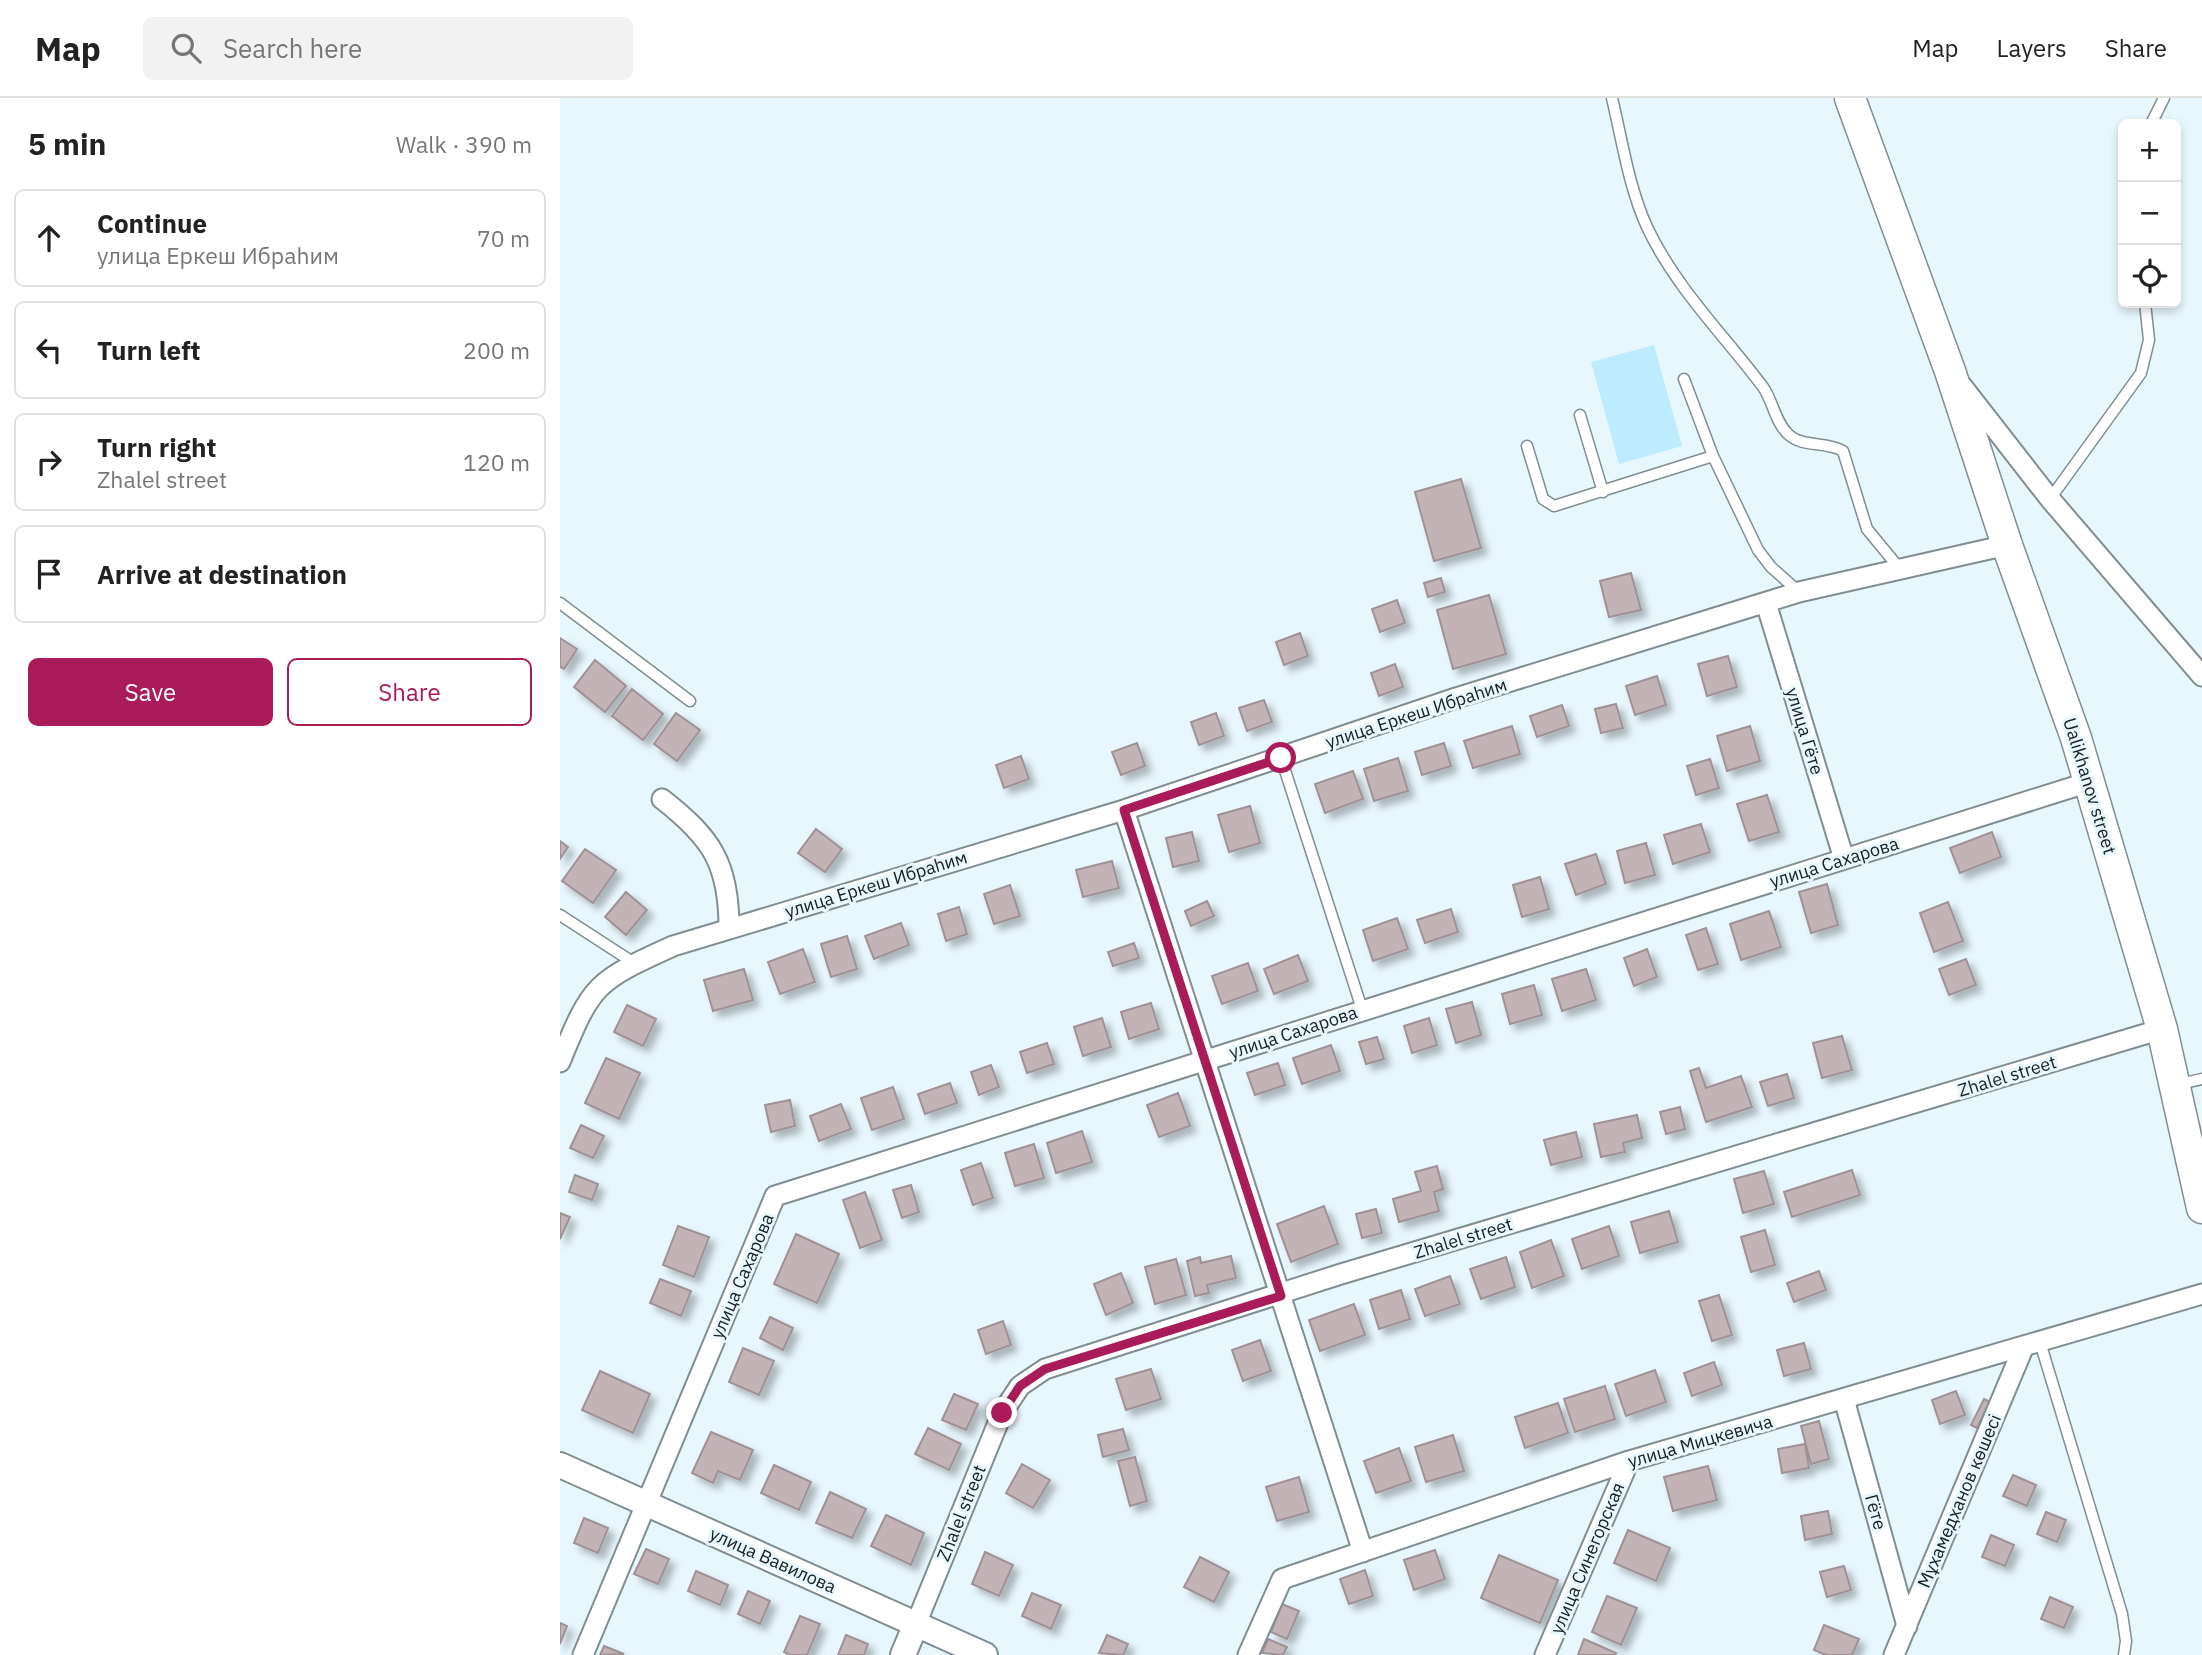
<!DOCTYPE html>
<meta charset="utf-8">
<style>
:root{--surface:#fff;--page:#f2f2f2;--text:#222;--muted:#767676;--line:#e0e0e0;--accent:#aa1b59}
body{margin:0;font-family:"IBM Plex Sans",sans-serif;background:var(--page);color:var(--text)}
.controls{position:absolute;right:21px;top:21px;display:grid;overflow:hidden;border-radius:10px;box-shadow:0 4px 10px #0003}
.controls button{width:63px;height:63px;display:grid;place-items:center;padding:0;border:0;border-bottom:2px solid var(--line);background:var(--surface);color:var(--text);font:35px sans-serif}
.stop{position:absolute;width:21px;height:21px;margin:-16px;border:5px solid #aa1b59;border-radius:50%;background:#fff}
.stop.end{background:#aa1b59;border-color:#fff;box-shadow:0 2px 7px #0008}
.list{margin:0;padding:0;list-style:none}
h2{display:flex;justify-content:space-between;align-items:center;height:91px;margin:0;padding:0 28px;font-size:30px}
h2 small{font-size:23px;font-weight:400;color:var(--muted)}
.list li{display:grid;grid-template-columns:46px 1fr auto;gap:21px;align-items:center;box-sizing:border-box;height:98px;margin:0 14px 14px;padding:0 14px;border:2px solid var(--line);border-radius:10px}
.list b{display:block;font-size:26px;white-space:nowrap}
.list p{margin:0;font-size:23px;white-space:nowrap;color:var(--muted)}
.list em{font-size:23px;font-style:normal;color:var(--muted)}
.actions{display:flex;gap:14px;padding:21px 28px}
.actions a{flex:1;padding:16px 0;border:2px solid var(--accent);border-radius:10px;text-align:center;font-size:24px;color:var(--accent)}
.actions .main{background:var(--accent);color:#fff}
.icon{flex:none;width:38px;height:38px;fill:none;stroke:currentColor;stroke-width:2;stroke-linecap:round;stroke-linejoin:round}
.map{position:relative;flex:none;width:1642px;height:1557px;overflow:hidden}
header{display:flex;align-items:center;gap:42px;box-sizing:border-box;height:98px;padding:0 35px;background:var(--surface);border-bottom:2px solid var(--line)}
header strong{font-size:33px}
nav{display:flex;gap:38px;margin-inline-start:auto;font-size:24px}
.search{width:490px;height:63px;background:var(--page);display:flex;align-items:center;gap:18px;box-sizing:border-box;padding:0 24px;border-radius:10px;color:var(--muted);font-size:26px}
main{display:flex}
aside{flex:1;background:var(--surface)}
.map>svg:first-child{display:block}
.green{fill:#bdecff}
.building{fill:#c2b3b7;stroke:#9f9194;stroke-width:2;filter:url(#shadow)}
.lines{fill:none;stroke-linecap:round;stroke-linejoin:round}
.service-casing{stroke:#808d92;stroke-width:13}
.minor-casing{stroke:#808d92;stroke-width:23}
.tertiary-casing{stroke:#808d92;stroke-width:28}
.primary-casing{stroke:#808d92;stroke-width:33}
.service{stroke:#fff;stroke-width:10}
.minor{stroke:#fff;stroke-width:19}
.tertiary{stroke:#fff;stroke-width:24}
.primary{stroke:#fff;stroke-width:30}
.route{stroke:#aa1b59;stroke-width:9}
.labels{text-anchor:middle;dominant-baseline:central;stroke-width:6;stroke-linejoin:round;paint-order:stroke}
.street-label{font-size:18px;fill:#181d1f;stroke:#e8f6fd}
</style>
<header>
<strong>Map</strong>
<div class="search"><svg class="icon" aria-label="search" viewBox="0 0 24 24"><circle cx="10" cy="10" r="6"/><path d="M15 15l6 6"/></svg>Search here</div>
<nav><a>Map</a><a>Layers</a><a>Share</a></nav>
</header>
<main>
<aside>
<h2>5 min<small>Walk · 390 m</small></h2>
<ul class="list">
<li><svg class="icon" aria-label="ahead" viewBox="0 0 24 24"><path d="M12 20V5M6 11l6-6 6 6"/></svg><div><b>Continue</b><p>улица Еркеш Ибраһим</p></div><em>70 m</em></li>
<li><svg class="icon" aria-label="left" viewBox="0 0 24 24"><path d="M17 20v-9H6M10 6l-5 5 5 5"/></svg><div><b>Turn left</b></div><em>200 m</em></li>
<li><svg class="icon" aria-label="right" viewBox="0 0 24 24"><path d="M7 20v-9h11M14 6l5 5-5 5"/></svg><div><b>Turn right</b><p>Zhalel street</p></div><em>120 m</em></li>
<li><svg class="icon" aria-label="arrive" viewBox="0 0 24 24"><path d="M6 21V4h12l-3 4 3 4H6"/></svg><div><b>Arrive at destination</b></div></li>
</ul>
<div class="actions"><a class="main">Save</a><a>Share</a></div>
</aside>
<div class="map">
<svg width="1642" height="1557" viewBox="0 0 1642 1557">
<defs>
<filter id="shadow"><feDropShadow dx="6" dy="6" stdDeviation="3.5" flood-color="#0004"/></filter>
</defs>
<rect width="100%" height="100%" fill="#e8f6fd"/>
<path class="green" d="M1094,247l28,101 -63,18 -28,-102z"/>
<path class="building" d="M901,381l20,69 -47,13 -19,-69z
M1071,475l10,37 -32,7 -9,-36z
M881,480l4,14 -17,5 -4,-14z
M929,497l17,59 -53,15 -16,-59z
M837,502l8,23 -25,9 -8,-23z
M740,535l8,23 -24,9 -8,-23z
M0,540l17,11 -13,20 -4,-2z
M1168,558l9,31 -30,9 -9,-32z
M35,562l31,26 -21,26 -31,-25z
M835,566l8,23 -24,9 -8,-23z
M1097,578l9,29 -31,10 -9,-29z
M72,591l31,25 -20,26 -31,-24z
M704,602l8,22 -25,9 -8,-23z
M1056,606l7,24 -22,5 -6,-24z
M1002,607l7,21 -32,11 -7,-21z
M116,615l24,17 -23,31 -23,-17z
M656,615l8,23 -25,9 -8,-23z
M952,628l8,28 -47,14 -9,-27z
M1190,628l10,35 -33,10 -10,-35z
M577,645l8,23 -24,9 -9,-23z
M884,645l7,23 -29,9 -7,-23z
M461,658l8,23 -25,9 -8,-23z
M838,660l10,33 -34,10 -10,-32z
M1150,661l9,29 -23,7 -9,-29z
M793,673l10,28 -38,14 -10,-29z
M1207,697l12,37 -30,9 -12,-37z
M690,708l10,37 -31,9 -11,-37z
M1141,726l9,28 -37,12 -9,-29z
M256,731l26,20 -17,23 -27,-19z
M632,734l7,29 -26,6 -7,-29z
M1432,734l9,25 -41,16 -10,-25z
M0,743l8,6 -8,12z
M1086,745l9,32 -30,8 -8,-32z
M25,751l31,21 -23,33 -31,-22z
M1036,756l10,30 -30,11 -11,-31z
M552,763l7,27 -36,9 -7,-27z
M980,779l9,32 -27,8 -9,-32z
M1267,786l11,41 -27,8 -12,-41z
M450,787l10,31 -26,8 -10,-30z
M66,794l21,18 -21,25 -21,-18z
M647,803l7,15 -23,10 -6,-15z
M1388,804l15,39 -29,11 -14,-39z
M399,809l8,27 -21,7 -8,-27z
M891,811l7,23 -33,11 -8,-23z
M1209,813l12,36 -40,13 -11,-36z
M837,820l11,31 -35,12 -10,-31z
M341,825l8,22 -35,14 -9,-23z
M1146,830l12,36 -20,6 -12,-35z
M287,838l10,33 -26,8 -10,-33z
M574,845l5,15 -26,8 -5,-14z
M243,851l12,33 -35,12 -12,-32z
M1087,851l10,28 -23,9 -10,-28z
M738,857l10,26 -34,13 -10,-25z
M1406,861l10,26 -27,10 -10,-26z
M688,865l10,28 -36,13 -10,-28z
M184,871l9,31 -40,11 -9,-31z
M1026,871l10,31 -34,11 -10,-32z
M974,887l8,30 -32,9 -8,-30z
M912,904l9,33 -25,8 -10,-34z
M591,905l8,26 -30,10 -8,-27z
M67,907l29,14 -13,27 -29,-14z
M542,920l9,29 -28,9 -9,-29z
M869,920l8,27 -25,8 -8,-27z
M1282,938l10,34 -30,8 -9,-35z
M817,939l7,22 -18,5 -7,-22z
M487,945l7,21 -27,9 -7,-21z
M771,947l9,26 -38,13 -9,-26z
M46,960l34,15 -21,46 -34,-16z
M718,965l7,22 -30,10 -8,-22z
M431,967l8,22 -20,8 -8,-23z
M1139,970l7,20 35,-12 11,31 -46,15 -16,-51z
M1227,976l7,24 -26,8 -8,-24z
M390,985l7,20 -32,11 -7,-20z
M333,989l11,32 -32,11 -11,-32z
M618,995l12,33 -31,11 -12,-32z
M230,1002l5,26 -24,6 -6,-27z
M281,1006l10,25 -32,12 -9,-25z
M1120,1009l5,22 -19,5 -6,-22z
M1077,1017l5,23 -19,5 2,9 -24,5 -7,-33z
M21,1027l23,11 -11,22 -23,-10z
M522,1033l10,31 -36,11 -9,-30z
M1016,1034l6,25 -31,8 -7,-25z
M474,1046l10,34 -29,8 -10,-33z
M421,1065l12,35 -20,7 -12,-35z
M877,1068l6,23 -9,3 5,19 -40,11 -6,-23 28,-8 -6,-19z
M1292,1072l8,25 -68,22 -8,-25z
M1204,1073l10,33 -31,9 -9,-34z
M15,1077l23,9 -6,16 -23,-8z
M351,1087l8,27 -17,6 -9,-28z
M305,1094l17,48 -22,8 -17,-48z
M764,1108l14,38 -47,18 -14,-38z
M816,1111l6,24 -20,5 -6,-24z
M1109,1113l9,31 -38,11 -9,-31z
M0,1115l10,4 -10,22z
M118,1128l31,11 -15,40 -31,-12z
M1049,1128l10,30 -37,13 -10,-30z
M1205,1132l10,35 -24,7 -10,-35z
M236,1136l43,20 -22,49 -43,-19z
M991,1142l13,36 -32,12 -12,-36z
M671,1158l5,22 -29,7 2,8 -14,3 -8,-35 13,-4 1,6z
M946,1159l9,30 -34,12 -11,-30z
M616,1161l10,36 -31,9 -10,-37z
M1259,1173l7,19 -32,12 -7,-19z
M561,1175l12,30 -27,12 -12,-31z
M890,1178l10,28 -35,12 -10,-27z
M100,1181l31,12 -10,25 -31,-13z
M841,1192l9,29 -31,10 -9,-29z
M1159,1197l13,40 -20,6 -13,-40z
M794,1206l11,31 -45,16 -11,-31z
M210,1219l23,11 -10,22 -23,-12z
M443,1223l8,24 -25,9 -8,-24z
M700,1242l11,31 -28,10 -11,-31z
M1244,1245l7,26 -27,7 -7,-26z
M183,1250l31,13 -15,34 -30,-13z
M1154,1264l8,23 -30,11 -8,-23z
M591,1271l10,30 -35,11 -10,-31z
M1095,1272l11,32 -40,14 -11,-32z
M40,1273l50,23 -17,39 -51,-23z
M1045,1288l10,33 -40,13 -11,-33z
M1396,1293l9,24 -25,9 -8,-24z
M394,1296l24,10 -12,26 -24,-10z
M1424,1301l6,3 -13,26 -6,-3z
M998,1305l10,30 -43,15 -10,-31z
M1259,1323l10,38 -18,5 -10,-38z
M368,1330l33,16 -12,26 -34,-16z
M563,1331l6,21 -26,7 -5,-22z
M151,1334l42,18 -13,30 -22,-9 -5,12 -21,-10z
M893,1337l11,36 -38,11 -11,-35z
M1245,1346l4,24 -27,5 -4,-24z
M839,1350l12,33 -35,12 -12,-32z
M575,1359l12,44 -17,5 -12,-45z
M462,1366l28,16 -17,28 -27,-15z
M214,1367l37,17 -12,28 -38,-17z
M1148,1368l9,34 -44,11 -9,-34z
M1453,1377l23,10 -9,21 -24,-10z
M739,1379l10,35 -32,9 -11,-34z
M270,1394l36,17 -14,29 -36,-15z
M1268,1413l4,23 -27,6 -4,-24z
M1486,1414l20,8 -9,22 -20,-8z
M326,1417l38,18 -13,32 -40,-19z
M24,1420l24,10 -10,25 -24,-10z
M1068,1432l42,18 -14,33 -42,-18z
M1431,1437l23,10 -9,21 -23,-9z
M86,1451l23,10 -11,25 -24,-10z
M875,1452l10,29 -31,11 -10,-30z
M425,1454l28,13 -14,31 -27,-12z
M939,1457l59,25 -18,43 -59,-25z
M640,1459l29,15 -15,30 -30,-15z
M1284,1468l7,24 -24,7 -7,-25z
M805,1472l8,26 -24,8 -9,-25z
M136,1473l32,14 -8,20 -32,-14z
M188,1493l22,10 -10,23 -22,-10z
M472,1495l29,12 -10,24 -29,-13z
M1047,1498l30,12 -16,37 -29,-13z
M1490,1499l23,10 -9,21 -23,-9z
M722,1506l17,7 -12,28 -16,-7z
M240,1518l20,8 -13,31h-17l-6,-3z
M0,1525l7,3 -7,18z
M1264,1527l35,14 -7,16h-26l-12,-5z
M286,1537l22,9 -4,11h-26z
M547,1537l21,9 -5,11 -24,-2z
M708,1541l19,8 -4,8 -21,-2z
M1024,1541l32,14 -1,2h-37z
M44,1548l20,8 -24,1z"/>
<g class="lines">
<defs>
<path id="service" d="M1052,0c10,42 17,90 35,129 28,60 77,108 116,160 10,14 12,35 25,47 14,14 38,7 55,17l24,78 33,40
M1591,26l13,-26
M1124,281l29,77 45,94 13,17 27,24
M1020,317l23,77
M967,348l16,53 11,7 159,-50
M1490,401l91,-126 8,-33 -4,-37
M0,505l130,98
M721,660l81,251
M0,817l74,48
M1619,986l23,-5
M1480,1244l82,272 4,27 -2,14"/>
<path id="minor" d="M1402,288l88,113 152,177
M1206,505l78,256
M102,701c50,39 67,65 67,129
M564,712l239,742
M0,964c32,-79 36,-81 113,-116l451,-136 332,-112 343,-106 208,-47
M1284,1301l63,227
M356,1526l86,-211 18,-27 25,-17 296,-95 821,-245
M23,1557l192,-459 1314,-414
M688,1557l34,-76 347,-118 573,-167
M985,1557l84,-194
M1334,1557l130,-309"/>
<path id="tertiary" d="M0,1367l425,190
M343,1557l13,-31"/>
<path id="primary" d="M1290,0l100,273 57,174 69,193 86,291 40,179"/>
</defs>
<use href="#service" class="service-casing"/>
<use href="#minor" class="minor-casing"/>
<use href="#tertiary" class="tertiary-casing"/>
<use href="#primary" class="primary-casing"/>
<use href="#service" class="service"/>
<use href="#minor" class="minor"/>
<use href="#tertiary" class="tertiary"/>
<use href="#primary" class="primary"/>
</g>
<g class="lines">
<path class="route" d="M442,1315l18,-27 25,-17 236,-73 -157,-486 157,-52"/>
</g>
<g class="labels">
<g class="street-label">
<text transform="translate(856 615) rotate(-18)">улица Еркеш Ибраһим</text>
<text transform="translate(1245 633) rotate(73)">улица Гёте</text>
<text transform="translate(1530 688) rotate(73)">Ualikhanov street</text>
<text transform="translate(1274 764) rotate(-17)">улица Сахарова</text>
<text transform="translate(316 786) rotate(-17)">улица Еркеш Ибраһим</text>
<text transform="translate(733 934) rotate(-18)">улица Сахарова</text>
<text transform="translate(1447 978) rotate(-17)">Zhalel street</text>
<text transform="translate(903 1140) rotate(-17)">Zhalel street</text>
<text transform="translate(182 1178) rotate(-67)">улица Сахарова</text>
<text transform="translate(1140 1343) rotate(-16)">улица Мицкевича</text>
<text transform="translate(1399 1403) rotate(-67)">Мұхамедханов көшесі</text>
<text transform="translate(1316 1414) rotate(74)">Гёте</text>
<text transform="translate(401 1415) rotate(-68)">Zhalel street</text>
<text transform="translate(1027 1460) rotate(-67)">улица Синегорская</text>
<text transform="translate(213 1462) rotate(24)">улица Вавилова</text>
</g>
</g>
</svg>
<div class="controls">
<button>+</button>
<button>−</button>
<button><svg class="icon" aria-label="locate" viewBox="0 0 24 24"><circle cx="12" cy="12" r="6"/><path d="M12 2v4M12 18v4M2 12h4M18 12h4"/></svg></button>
</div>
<div class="stop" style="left:721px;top:660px"></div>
<div class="stop end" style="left:442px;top:1315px"></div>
</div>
</main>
